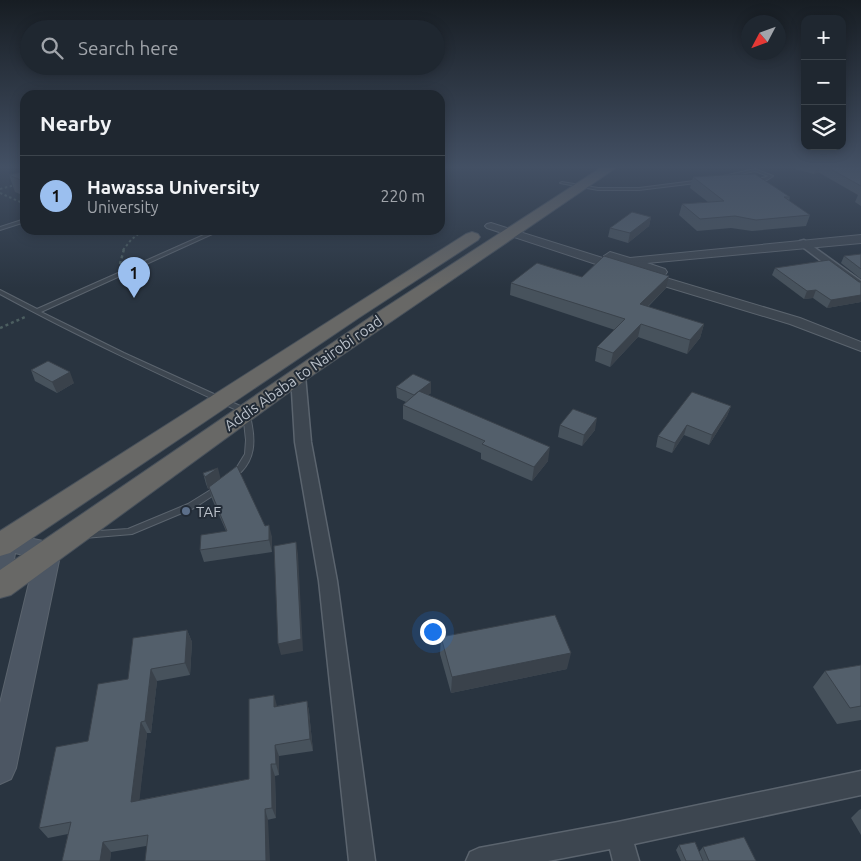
<!DOCTYPE html>
<meta charset="utf-8">
<style>
:root{--surface:#1f2730;--page:#2c333c;--text:#f1f3f6;--muted:#a1a5ab;--line:#3c444c;--accent:#9bbfef}
body{margin:0;font-family:Ubuntu,sans-serif;background:var(--page);color:var(--text)}
.controls{position:absolute;right:15px;top:15px;display:grid;overflow:hidden;border-radius:10px;box-shadow:0 2px 12px #0003}
.controls button{width:45px;height:45px;display:grid;place-items:center;padding:0;border:0;border-bottom:1px solid var(--line);background:var(--surface);color:var(--text);font:25px sans-serif}
.compass{position:absolute;left:741px;top:15px;width:45px;height:45px;border-radius:50%;background:var(--surface);box-shadow:0 2px 12px #0003;rotate:229deg}
.you{position:absolute;left:432px;top:631px;width:18px;height:18px;margin:-12px;border:4px solid #fff;border-radius:50%;background:#1a73e8;box-shadow:0 0 0 8px #1a73e833}
.badge{display:grid;place-items:center;width:32px;height:32px;border-radius:50%;background:var(--accent);color:#111;font-size:16px;font-weight:700}
.pin{position:absolute;translate:-50% -41px;filter:drop-shadow(0 1px 2px #0008)}
.pin::after{content:'';position:absolute;top:26px;width:18px;height:15px;background:inherit;clip-path:polygon(0 0,100% 0,50% 100%)}
.list{margin:0;padding:0;list-style:none}
h2{display:flex;justify-content:space-between;align-items:center;height:65px;margin:0;padding:0 20px;font-size:21px}
h2 small{font-size:16px;font-weight:400;color:var(--muted)}
.list li{display:grid;grid-template-columns:32px 1fr auto;gap:15px;align-items:center;box-sizing:border-box;height:80px;padding:0 20px;border-top:1px solid var(--line)}
.list b{display:block;font-size:19px;white-space:nowrap}
.list p{margin:0;font-size:16px;white-space:nowrap;color:var(--muted)}
.list em{font-size:16px;font-style:normal;color:var(--muted)}
.icon{flex:none;width:28px;height:28px;fill:none;stroke:currentColor;stroke-width:2;stroke-linecap:round;stroke-linejoin:round}
.map{position:relative;flex:none;width:861px;height:861px;overflow:hidden}
.search{position:absolute;background:var(--surface);box-shadow:0 2px 12px #0003;left:20px;top:20px;width:425px;height:55px;display:flex;align-items:center;gap:12px;box-sizing:border-box;padding:0 18px;border-radius:28px;color:var(--muted);font-size:19px}
.panel{position:absolute;background:var(--surface);box-shadow:0 2px 12px #0003;left:20px;top:90px;width:425px;height:145px;border-radius:15px}
.map>svg:first-child{display:block}
.lines{fill:none;stroke-linecap:round;stroke-linejoin:round}
.service-casing{stroke:#5b646e;stroke-width:2}
.minor-casing{stroke:#5b646e;stroke-width:3}
.tertiary-casing{stroke:#5b646e;stroke-width:2}
.secondary-casing{stroke:#5b646e;stroke-width:2}
.trunk-casing{stroke:#48515b;stroke-width:2}
.path-far1{stroke:#4c5e60;stroke-width:2;stroke-dasharray:2.5 2.5;stroke-linecap:butt}
.path{stroke:#4c5e60;stroke-width:2.5;stroke-dasharray:3 3;stroke-linecap:butt}
.service{fill:#3d4650;fill-rule:evenodd}
.minor{fill:#3d4650;fill-rule:evenodd}
.tertiary{fill:#3d4650;fill-rule:evenodd}
.secondary{fill:#4c5663;fill-rule:evenodd}
.trunk{fill:#686866;fill-rule:evenodd}
.wall{fill:#47525c}
.shaded-wall{fill:#3a424b}
.building{fill:#535f6b;stroke:#3a424b}
.service-dot{fill:#5c6f8a;stroke:#222b36;stroke-width:2}
.labels{text-anchor:middle;dominant-baseline:central;stroke-width:4;stroke-linejoin:round;paint-order:stroke}
.street-label{font-size:15px;fill:#bac1ca;stroke:#222b36}
.poi-label{font-size:15px;fill:#bac1ca;stroke:#222b36;text-anchor:start}
</style>
<div class="map">
<svg width="861" height="861" viewBox="0 0 861 861">
<rect width="100%" height="100%" fill="#293440"/>
<g class="lines">
<defs>
<path id="service" d="M755,169l18,7 -6,4h-16v-1c5,-3 12,1 17,-3l-13,-5 -34,7 -2,-1z
M702,180l2,1v1l-65,8h-41l-38,-7 2,-1 36,6h41z
M25,219v3l-25,8v-3z
M215,230h6l-180,82 83,41 125,57c1,5 2,11 3,16 3,17 2,32 -10,45 -4,4 -7,8 -13,7l-1,-2 9,-9 8,-13 1,-14 -3,-27c-82,-38 -164,-76 -243,-119v-4l2,1 35,18z
M217,486l3,1 1,2 -1,2 -26,17 -62,26 -48,4 -3,-1 -1,-2 1,-2 3,-1 44,-3 60,-25z"/>
<path id="minor" d="M804,240l57,41v8l-4,-1 -57,-43v-4z
M298,371l7,4 6,67 26,139 38,280h-26l-30,-280 -24,-139 -4,-67z
M861,771v24l-227,49 5,17h-26l-3,-12 -62,12h-82l4,-9 9,-4 139,-26z"/>
<path id="tertiary" d="M491,223l134,42 2,3 -6,4 -4,-1 -130,-43 -2,-2 2,-2z
M861,235v8l-214,20 18,6 2,3 -2,3 -4,1 -55,-17 -2,-3 6,-4 20,6z
M646,272l154,46 61,24v9l-71,-27 -149,-45 -1,-3z"/>
<path id="secondary" d="M4,533l54,11 3,7 -45,217 -5,11 -11,5v-81l35,-145 -20,-5 -3,21 -3,7 -9,3v-50z"/>
<path id="trunk" d="M602,167h15l-307,210 -299,218 -11,3v-28l372,-254z
M472,232l6,2 2,3 -2,3 -118,77 -350,236 -10,3v-25l466,-297z"/>
</defs>
<use href="#service" class="service-casing"/>
<use href="#minor" class="minor-casing"/>
<use href="#tertiary" class="tertiary-casing"/>
<use href="#secondary" class="secondary-casing"/>
<use href="#trunk" class="trunk-casing"/>
<path class="path-far1" d="M0,189l15,-4
M0,193l25,11
M123,250l8,-10 12,-10"/>
<path class="path" d="M120,264l4,-15
M0,328l25,-11"/>
<use href="#service" class="service"/>
<use href="#minor" class="minor"/>
<use href="#tertiary" class="tertiary"/>
<use href="#secondary" class="secondary"/>
<use href="#trunk" class="trunk"/>
</g>
<path class="wall" d="M796,167h65v39l-6,-4 3,-7 -40,-23 -4,2 -19,-5z
M25,171v25l-10,-4 -6,-17z
M693,177l97,20 -1,4 21,14 -4,11 -54,5 -21,-3 -34,3 -18,-16 3,-11 26,-2 -18,-14z
M651,217l-2,9 -21,17 -20,-6 2,-9z
M861,254v25l-20,-16 3,-7z
M775,268l86,14v20l-34,6 -14,-10 -9,1 -32,-24z
M582,277l84,11 -18,19 56,17 -4,14 -13,16 -49,-17 -28,30 -15,-6 2,-14 18,-17 -105,-35 1,-12z
M31,370l43,13 -17,10 -22,-12z
M396,387l35,6 -3,2 120,66 -16,20 -51,-22v-6l-78,-34v-14l3,-3 -9,-4z
M731,406l-4,10 -18,29 -25,-10 -12,18 -16,-6 2,-11z
M560,425l35,5 -13,16 -24,-9z
M203,473l17,5 45,48 7,11v15l-68,10 -4,-12 26,-19 -14,-32 -3,-11 -1,1 -2,-5z
M187,630l5,12 -2,33 -33,6 -6,52h-4l-8,67 110,-21 28,-73 30,-5 2,11 4,39 -34,5v19l-4,1 1,42 -130,28 -35,6 -1,9h-48l6,-27 -20,4 -9,-10 49,-87 40,-62z
M441,637l126,32 -116,24 -11,-39z
M861,665v55l-24,4 -24,-37 12,-16z
M861,809v26l-10,-17 8,-8z
M679,845l20,7 4,-5 53,14h-75l-5,-11z"/>
<path class="shaded-wall" d="M816,167h4l-2,5 -4,2z
M651,217l-2,9 -21,17 2,-10z
M669,276l-3,12 -29,29 3,-13z
M816,290l-3,8 -9,1 3,-8z
M861,295v7l-34,6 4,-8z
M641,324l-3,13 -28,30 3,-14z
M704,324l-4,14 -13,16 3,-14z
M70,372l4,11 -17,10 -5,-11z
M431,382v11l-17,13v-11z
M731,406l-4,10 -18,29 3,-10z
M597,418l-2,12 -13,16 2,-11z
M687,425l-3,10 -12,18 3,-10z
M550,447l-2,14 -16,20 2,-14z
M218,468l3,12 -13,9 -3,-12z
M269,525l3,12v15l-3,-12z
M296,542l2,12 5,97 -22,4 -3,-11z
M187,630l5,12 -2,33 -5,-12z
M571,653l-4,16 -116,24 1,-16z
M151,669l6,12 -6,52 -6,-12z
M274,695l3,11 -3,1z
M307,701l2,11 4,39 -3,-12z
M141,722l6,11 -9,80 -7,-11z
M275,745l4,11v19l-3,-11z
M271,764l4,12 1,42 -4,-10z
M265,809l3,11 2,41h-4z
M103,842l8,10 -1,9h-10z"/>
<path class="building" d="M827,167h34v19z
M25,171v11l-16,-7z
M755,174l35,23h-6l26,18 -54,5 -21,-4 -35,3 -18,-15 42,-3 -31,-24 31,-2z
M632,212l19,5 -21,16 -20,-5z
M861,254v15l-17,-13z
M604,256l65,20 -29,28 64,20 -14,16 -49,-16 -28,29 -16,-6 28,-28 -114,-36 26,-20 45,14z
M829,260l30,22h2v13l-30,5 -15,-10 -9,1 -32,-23z
M48,361l22,11 -18,10 -21,-12z
M413,374l18,8 -17,13 -18,-8z
M419,391l131,56 -16,20 -52,-23 3,-3 -82,-36z
M692,392l39,14 -19,29 -25,-10 -12,18 -17,-7z
M573,409l24,9 -13,17 -24,-10z
M237,466l28,60 4,-1v15l-69,10 1,-15 26,-4 -18,-44z
M218,468l-13,9 -2,-4z
M296,542l5,97 -23,5 -4,-98z
M555,615l16,38 -119,24 -11,-40z
M187,630l-2,33 -34,6 -6,52 -4,1 -10,80 118,-23v-80l25,-4v12l33,-6 3,38 -35,6 1,19h-5l1,44 -7,1 1,52h-121l3,-26 -45,7 -3,19h-38l9,-39 -32,6 17,-81 32,-6 10,-57 30,-5 5,-41z
M861,665v41l-11,2 -25,-37z
M744,837l12,24h-47l-6,-14z
M695,842l8,19h-17l-7,-16z"/>
<linearGradient id="sky" x2="0" y2="1"><stop stop-color="#171d23"/><stop offset="0.58" stop-color="#435064"/><stop offset="1" stop-color="#435064" stop-opacity="0"/></linearGradient>
<rect width="861" height="288" fill="url(#sky)"/>
<circle class="service-dot" cx="186" cy="511" r="5"/>
<g class="labels">
<g class="street-label">
<text transform="translate(303 373) rotate(-35)">Addis Ababa to Nairobi road</text>
</g>
<g class="poi-label">
<text x="196" y="511">TAF</text>
</g>
</g>
</svg>
<div class="controls">
<button>+</button>
<button>−</button>
<button><svg class="icon" aria-label="layers" viewBox="0 0 24 24"><path d="M12 4l9 5-9 5-9-5zM3 14l9 5 9-5"/></svg></button>
</div>
<svg class="compass" viewBox="-18 -18 36 36"><path d="M0-13l5 13h-10z" fill="#e53935"/><path d="M0 13l5-13h-10z" fill="#a1a5ab"/></svg>
<div class="you"></div>
<div class="pin badge" style="left:134px;top:298px">1</div>
<div class="search"><svg class="icon" aria-label="search" viewBox="0 0 24 24"><circle cx="10" cy="10" r="6"/><path d="M15 15l6 6"/></svg>Search here</div>
<section class="panel">
<h2>Nearby<small></small></h2>
<ul class="list">
<li><span class="badge">1</span><div><b>Hawassa University</b><p>University</p></div><em>220 m</em></li>
</ul>
</section>
</div>
